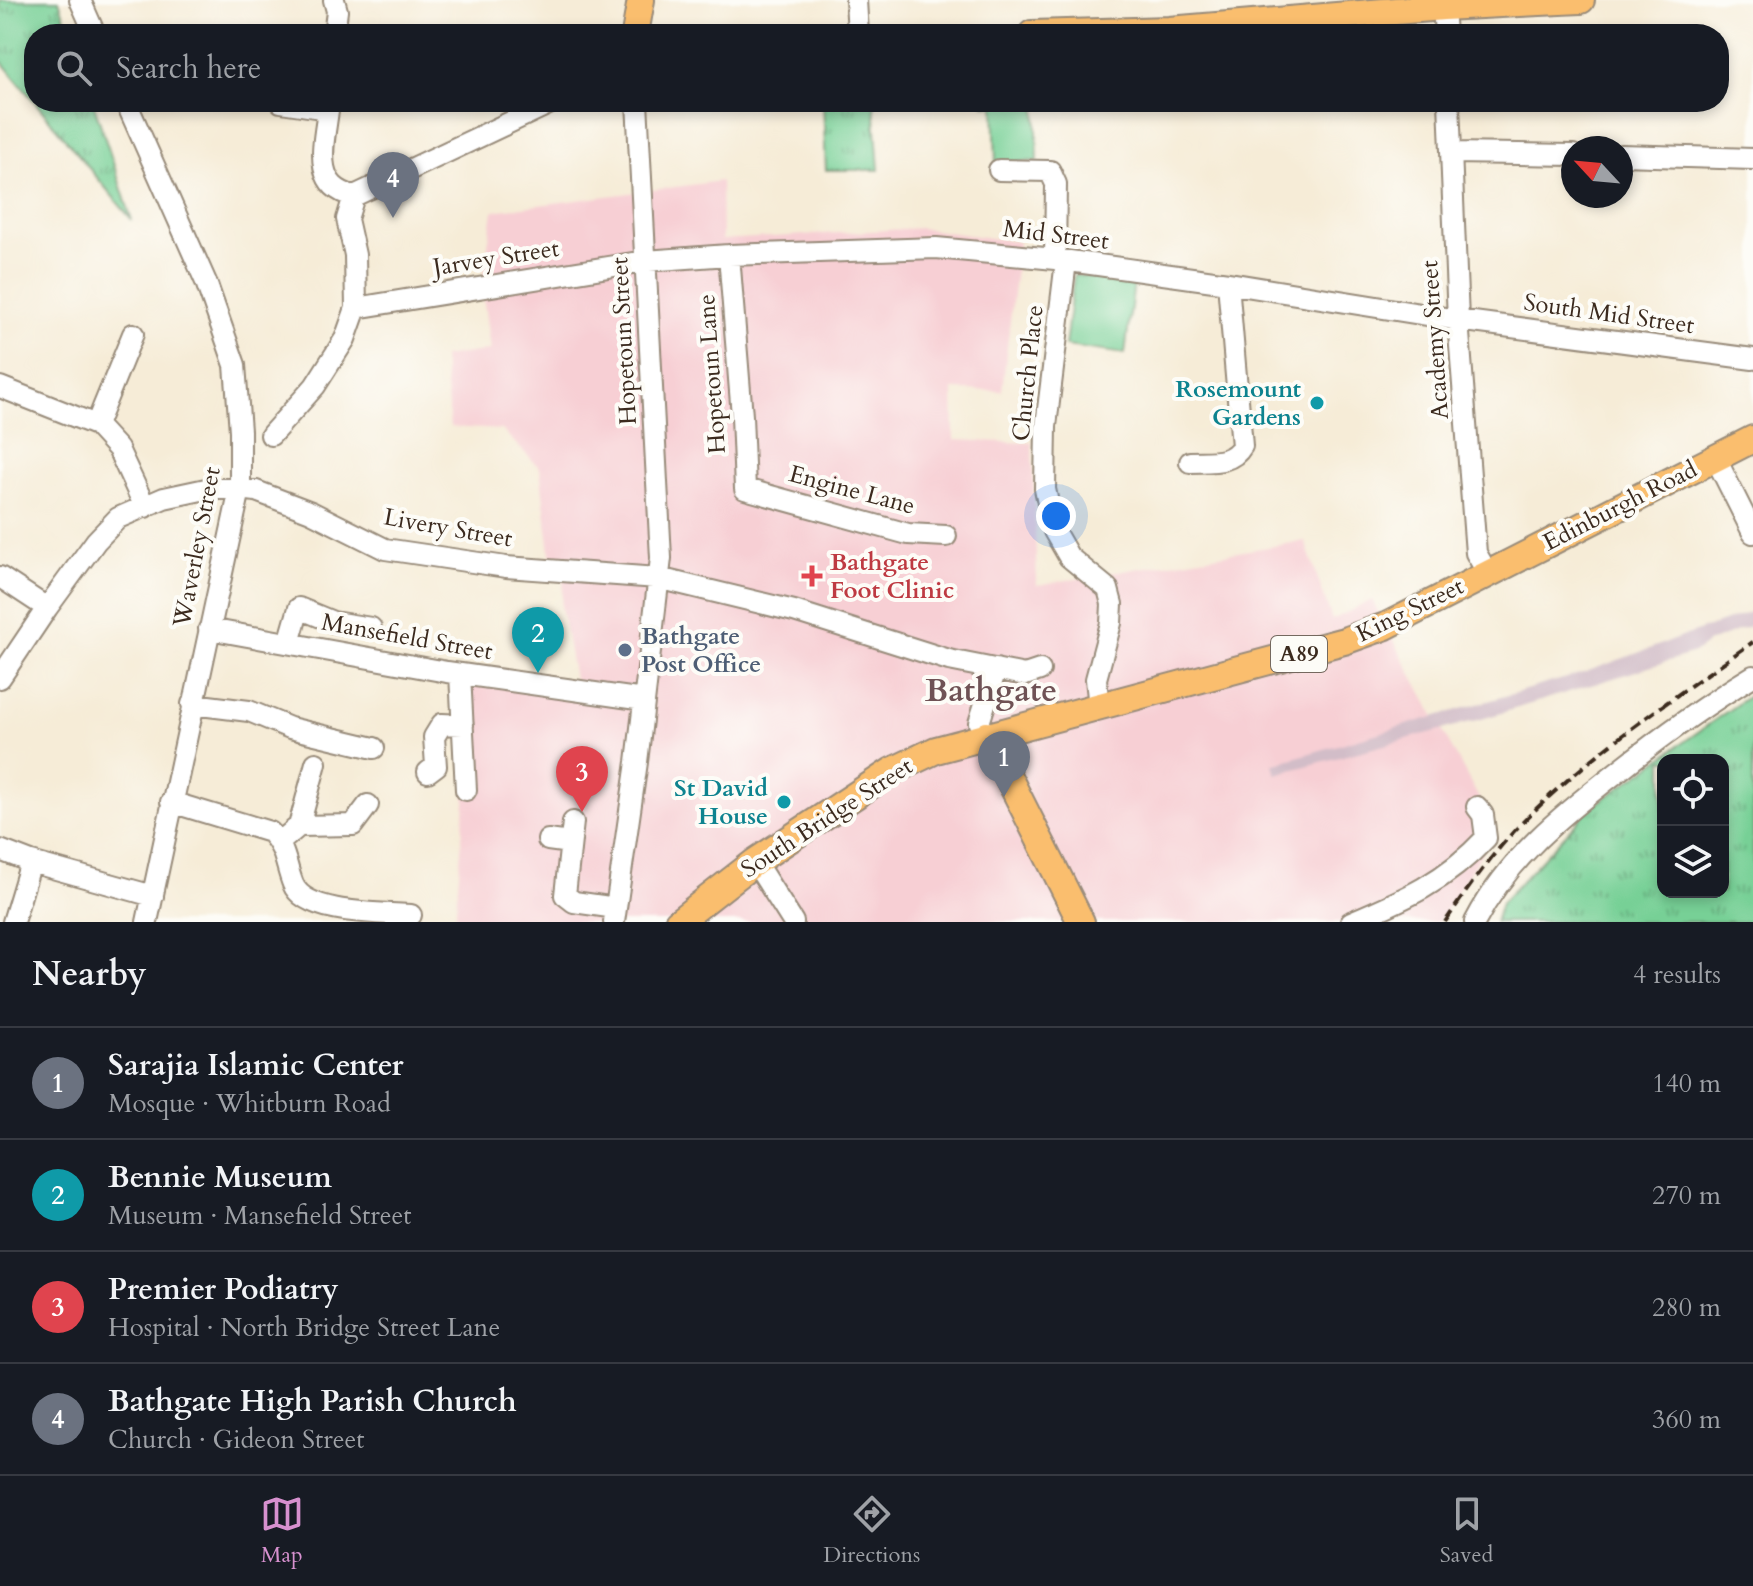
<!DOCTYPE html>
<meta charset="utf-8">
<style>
:root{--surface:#171b24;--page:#242831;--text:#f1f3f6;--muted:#9ea1a6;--line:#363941;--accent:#d690ce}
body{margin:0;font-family:Cardo,serif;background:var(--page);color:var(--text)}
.controls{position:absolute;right:24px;bottom:24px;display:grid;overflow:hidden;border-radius:16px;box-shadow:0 4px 12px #0003}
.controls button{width:72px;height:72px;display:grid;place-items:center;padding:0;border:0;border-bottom:2px solid var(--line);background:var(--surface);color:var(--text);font:40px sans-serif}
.compass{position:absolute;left:1561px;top:136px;width:72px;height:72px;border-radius:50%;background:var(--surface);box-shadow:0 4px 12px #0003;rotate:296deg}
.you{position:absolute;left:1056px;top:516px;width:28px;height:28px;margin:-20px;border:6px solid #fff;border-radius:50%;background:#1a73e8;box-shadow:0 0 0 12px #1a73e833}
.badge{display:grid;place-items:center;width:52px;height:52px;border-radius:50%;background:var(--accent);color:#fff;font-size:26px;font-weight:700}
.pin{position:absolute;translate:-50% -66px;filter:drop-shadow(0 2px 4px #0008)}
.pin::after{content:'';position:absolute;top:42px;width:28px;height:24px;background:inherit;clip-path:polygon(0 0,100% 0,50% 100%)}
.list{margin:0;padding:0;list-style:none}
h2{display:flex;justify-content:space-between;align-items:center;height:104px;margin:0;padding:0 32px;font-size:34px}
h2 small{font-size:26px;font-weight:400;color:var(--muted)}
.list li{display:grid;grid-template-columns:52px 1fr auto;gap:24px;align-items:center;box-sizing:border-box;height:112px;padding:0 32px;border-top:2px solid var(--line)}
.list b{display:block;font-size:30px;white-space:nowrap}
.list p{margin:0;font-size:26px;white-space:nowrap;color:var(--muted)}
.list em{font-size:26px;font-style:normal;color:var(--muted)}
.icon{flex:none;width:44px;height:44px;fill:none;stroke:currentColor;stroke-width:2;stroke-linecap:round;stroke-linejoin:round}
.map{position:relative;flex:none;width:1753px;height:922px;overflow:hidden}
.search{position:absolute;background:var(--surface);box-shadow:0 4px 12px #0003;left:24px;right:24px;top:24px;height:88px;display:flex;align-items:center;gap:20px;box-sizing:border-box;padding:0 28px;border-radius:32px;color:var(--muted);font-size:30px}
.sheet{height:552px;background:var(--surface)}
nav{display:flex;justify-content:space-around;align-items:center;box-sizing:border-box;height:112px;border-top:2px solid var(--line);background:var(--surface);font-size:22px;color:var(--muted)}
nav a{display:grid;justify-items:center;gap:4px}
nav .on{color:var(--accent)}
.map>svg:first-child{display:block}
.built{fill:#f7cfd4}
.railway{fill:#d2bdc8}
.grass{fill:url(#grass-tufts);stroke:#597d5a;stroke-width:2;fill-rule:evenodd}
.garden{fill:#77d096;stroke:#597d5a;stroke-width:2}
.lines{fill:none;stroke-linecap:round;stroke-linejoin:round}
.minor-casing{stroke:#988b7a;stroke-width:24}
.major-casing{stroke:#988b7a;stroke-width:30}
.minor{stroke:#fff;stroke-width:20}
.major{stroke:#fabe6e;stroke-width:26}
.rail{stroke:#3b2a1e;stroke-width:4;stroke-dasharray:12 6;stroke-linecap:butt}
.culture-dot{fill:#0f9aa8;stroke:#fdfcf7;stroke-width:3}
.health-dot{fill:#e0444e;stroke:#fdfcf7;stroke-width:3}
.service-dot{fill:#5c6f8a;stroke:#fdfcf7;stroke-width:3}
.labels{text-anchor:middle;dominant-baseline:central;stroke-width:8;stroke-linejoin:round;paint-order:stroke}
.shield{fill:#fdfcf7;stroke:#75695f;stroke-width:2}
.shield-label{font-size:22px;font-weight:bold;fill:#3b2a1e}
.street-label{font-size:24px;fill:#3b2a1e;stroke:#fdfcf7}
.culture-label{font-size:24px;font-weight:bold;fill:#0d838f;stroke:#fdfcf7;text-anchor:end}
.health-label{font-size:24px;font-weight:bold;fill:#be3a42;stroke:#fdfcf7;text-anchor:start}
.service-label{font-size:24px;font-weight:bold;fill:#4e5e75;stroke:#fdfcf7;text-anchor:start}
.district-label{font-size:32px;font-weight:bold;fill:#6f5255;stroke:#fdfcf7}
</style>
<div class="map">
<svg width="1753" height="922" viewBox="0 0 1753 922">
<defs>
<pattern id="grass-tufts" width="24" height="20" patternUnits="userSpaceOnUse" patternTransform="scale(2)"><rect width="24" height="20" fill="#77d096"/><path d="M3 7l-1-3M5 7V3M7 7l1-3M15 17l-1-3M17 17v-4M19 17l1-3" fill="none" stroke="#63a97a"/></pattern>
</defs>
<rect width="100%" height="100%" fill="#fdfcf7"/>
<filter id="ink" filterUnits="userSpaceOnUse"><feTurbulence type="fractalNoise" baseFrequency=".0125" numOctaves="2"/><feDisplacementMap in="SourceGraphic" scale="16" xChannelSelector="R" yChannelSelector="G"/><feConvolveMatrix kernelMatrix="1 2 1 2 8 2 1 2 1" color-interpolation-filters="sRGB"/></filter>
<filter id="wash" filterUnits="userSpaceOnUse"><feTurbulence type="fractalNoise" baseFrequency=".006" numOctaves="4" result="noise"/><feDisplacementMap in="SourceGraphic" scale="32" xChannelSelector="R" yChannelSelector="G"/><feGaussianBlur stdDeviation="1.8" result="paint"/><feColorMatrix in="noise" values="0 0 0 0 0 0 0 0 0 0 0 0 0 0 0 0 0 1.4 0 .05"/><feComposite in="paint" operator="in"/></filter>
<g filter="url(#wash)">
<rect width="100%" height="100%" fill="#f6ecd7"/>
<path class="built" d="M721,181l1,59 198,-12 99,14 -17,149 -49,-1 1,50 78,3 5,142 268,-44 27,79 40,-20 124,230 -58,92h-983l11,-132 -6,-116 116,16 -15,-84 3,-26 -11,-2 -13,-110 -38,-38 -52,-3 -7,-70 47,-7 -8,-63 11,-76z"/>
<path class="railway" d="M1753,611v14l-44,17 -15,11 -209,65 -209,56 -3,-10 307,-90z"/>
<path class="grass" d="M0,0h59l11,34h-36v67l-34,-41z
M35,102h58l39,118z
M823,102h51l5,68h-53z
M1753,693v229h-258l6,-19 87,-93zM1723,760v132h-60v-132z"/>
<path class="garden" d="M984,102h52l2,59 -42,2 -2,-58h-10z
M1074,275l60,8 -9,71 -60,-8z"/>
</g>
<g filter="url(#ink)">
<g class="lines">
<defs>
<path id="minor" d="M80,0l15,34
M334,0l3,11 -3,23
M856,0l2,34
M1443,7l2,27
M126,102l80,180 29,83 5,66v58l-93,433
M281,102l47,7
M329,102c-3,35 -21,84 25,94
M1449,102l9,218 18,233 11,19
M1452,153l121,2
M1621,155l132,4
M999,170l51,1 6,13 -1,75
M354,196l199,-94
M729,255l13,161 3,73 163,45 38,2
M1066,261l-20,165 -1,63 9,42 15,26 39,32 4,15 -1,19 -15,56 3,28
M356,308l289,-47 84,-6 207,-7 119,11 173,24 230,37 295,39
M0,387l96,38 22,24 27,58
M96,425l37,-91
M271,435l44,-49 30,-47 11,-31 -1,-53 -8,-36 7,-23
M1716,459l37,74
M1190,462c20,-1 41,3 52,-16l-14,-163
M0,577l47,31
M209,629l238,43 197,28
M289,643l10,-35 34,14 38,6
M460,674l6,116
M0,678l47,-70 49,-67 22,-23 46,-20 42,-9h34l16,2 55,21 74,37 121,18 152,11 136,33 155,49 76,15 15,-5
M192,704l57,7 41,17 84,20
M987,735l-8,-12 17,-54
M428,772l8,-6 -2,-29 8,-13 21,1
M171,802l99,30c16,16 15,32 23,52 12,31 90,29 118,31
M573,822l-8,73 9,7 42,6
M299,826l54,-1 15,-20
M548,840l22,3
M280,842l19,-16 17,-63
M0,850l31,12 122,34
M755,862l38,60
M13,922l18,-60
M614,922l23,-160 24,-204 -24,-456
M1351,922c54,-23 94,-40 135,-84l-3,-23 -6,-8
M1475,922c33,-64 87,-107 142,-150 44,-35 88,-67 136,-96"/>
<path id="major" d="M635,34l6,-34
M1032,34l137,-4 274,-23 138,-7
M987,735l94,187
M678,922l77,-60 137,-91 44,-21 408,-109 42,-15 367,-187"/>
</defs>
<use href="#minor" class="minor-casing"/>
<use href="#major" class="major-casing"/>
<use href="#minor" class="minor"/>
<use href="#major" class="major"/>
<path class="rail" d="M1445,922c23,-34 47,-68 75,-97 69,-71 153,-127 233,-183"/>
</g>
</g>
<g class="culture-dot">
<circle cx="1317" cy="403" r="8"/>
<circle cx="784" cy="802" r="8"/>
</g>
<path class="health-dot" d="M808 564h8v8h8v8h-8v8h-8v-8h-8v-8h8z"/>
<circle class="service-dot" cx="625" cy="650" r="8"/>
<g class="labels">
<rect class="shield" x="1271" y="636" width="56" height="36" rx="6"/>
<g class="shield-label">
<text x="1299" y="654">A89</text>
</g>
<g class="street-label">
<text transform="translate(1056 235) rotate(7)">Mid Street</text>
<text transform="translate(496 258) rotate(-9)">Jarvey Street</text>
<text transform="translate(1609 314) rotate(8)">South Mid Street</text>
<text transform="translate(1435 340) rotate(-94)">Academy Street</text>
<text transform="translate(624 341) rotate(-93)">Hopetoun Street</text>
<text transform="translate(1028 373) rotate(-84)">Church Place</text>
<text transform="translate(712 374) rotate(-94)">Hopetoun Lane</text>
<text transform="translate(852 490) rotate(15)">Engine Lane</text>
<text transform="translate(1620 506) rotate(-27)">Edinburgh Road</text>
<text transform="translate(448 528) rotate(10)">Livery Street</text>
<text transform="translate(197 547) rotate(-79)">Waverley Street</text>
<text transform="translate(1410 610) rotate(-26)">King Street</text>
<text transform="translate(407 637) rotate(10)">Mansefield Street</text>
<text transform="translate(827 818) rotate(-33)">South Bridge Street</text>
</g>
<g class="culture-label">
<text x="1301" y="389">Rosemount<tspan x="1301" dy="28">Gardens</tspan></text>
<text x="768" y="788">St David<tspan x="768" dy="28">House</tspan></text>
</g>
<g class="health-label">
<text x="830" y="562">Bathgate<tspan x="830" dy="28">Foot Clinic</tspan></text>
</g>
<g class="service-label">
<text x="641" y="636">Bathgate<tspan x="641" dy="28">Post Office</tspan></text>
</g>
<g class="district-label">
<text x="991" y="691">Bathgate</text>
</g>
</g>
</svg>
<div class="controls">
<button><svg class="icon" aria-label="locate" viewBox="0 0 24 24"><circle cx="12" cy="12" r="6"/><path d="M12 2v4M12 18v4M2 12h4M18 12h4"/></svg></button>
<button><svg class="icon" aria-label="layers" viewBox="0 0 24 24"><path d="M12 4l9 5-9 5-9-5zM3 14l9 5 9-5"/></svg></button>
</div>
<svg class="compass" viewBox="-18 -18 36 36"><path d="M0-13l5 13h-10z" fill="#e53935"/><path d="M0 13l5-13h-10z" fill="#9ea1a6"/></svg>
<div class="you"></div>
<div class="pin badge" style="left:1004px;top:797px;background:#6b7280">1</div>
<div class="pin badge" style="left:538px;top:673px;background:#0f9aa8">2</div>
<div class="pin badge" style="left:582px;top:812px;background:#e0444e">3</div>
<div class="pin badge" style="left:393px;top:218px;background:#6b7280">4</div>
<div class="search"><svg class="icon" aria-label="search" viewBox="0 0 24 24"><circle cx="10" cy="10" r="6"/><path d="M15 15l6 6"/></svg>Search here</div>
</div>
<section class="sheet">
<h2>Nearby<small>4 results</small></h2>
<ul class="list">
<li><span class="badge" style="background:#6b7280">1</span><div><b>Sarajia Islamic Center</b><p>Mosque · Whitburn Road</p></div><em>140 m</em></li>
<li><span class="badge" style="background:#0f9aa8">2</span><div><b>Bennie Museum</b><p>Museum · Mansefield Street</p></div><em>270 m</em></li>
<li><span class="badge" style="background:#e0444e">3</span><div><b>Premier Podiatry</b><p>Hospital · North Bridge Street Lane</p></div><em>280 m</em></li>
<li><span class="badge" style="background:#6b7280">4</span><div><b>Bathgate High Parish Church</b><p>Church · Gideon Street</p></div><em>360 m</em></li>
</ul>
</section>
<nav>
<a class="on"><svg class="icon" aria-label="map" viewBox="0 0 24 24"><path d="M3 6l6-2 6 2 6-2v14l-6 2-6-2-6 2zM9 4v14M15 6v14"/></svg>Map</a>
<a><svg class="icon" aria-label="directions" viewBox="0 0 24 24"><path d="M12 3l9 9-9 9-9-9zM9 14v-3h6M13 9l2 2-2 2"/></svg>Directions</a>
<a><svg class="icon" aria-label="saved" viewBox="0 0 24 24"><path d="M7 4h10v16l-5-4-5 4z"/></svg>Saved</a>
</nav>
